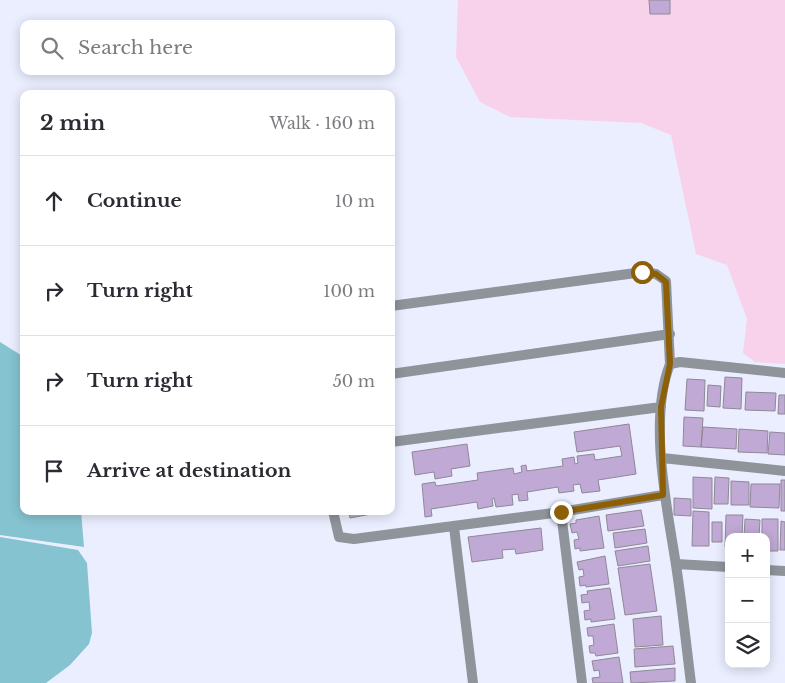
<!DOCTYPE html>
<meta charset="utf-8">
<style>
:root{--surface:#fff;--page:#f2f2f3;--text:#2b2b33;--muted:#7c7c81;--line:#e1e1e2}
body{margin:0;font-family:"Libre Baskerville",serif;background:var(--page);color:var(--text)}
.controls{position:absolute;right:15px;bottom:15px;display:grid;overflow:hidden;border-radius:10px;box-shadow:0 2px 12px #0003}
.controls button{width:45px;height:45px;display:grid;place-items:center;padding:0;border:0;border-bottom:1px solid var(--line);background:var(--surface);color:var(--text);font:25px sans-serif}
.stop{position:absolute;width:15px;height:15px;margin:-11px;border:4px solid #8d5f07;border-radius:50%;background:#fff}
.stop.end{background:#8d5f07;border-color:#fff;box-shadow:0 1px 5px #0008}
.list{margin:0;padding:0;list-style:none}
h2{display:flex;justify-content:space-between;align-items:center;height:65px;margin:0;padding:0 20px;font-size:21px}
h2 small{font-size:16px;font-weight:400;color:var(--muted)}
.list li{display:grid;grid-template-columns:32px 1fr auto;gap:15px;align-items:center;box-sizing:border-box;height:90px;padding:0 20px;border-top:1px solid var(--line)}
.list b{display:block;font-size:19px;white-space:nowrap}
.list em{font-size:16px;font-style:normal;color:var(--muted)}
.icon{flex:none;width:28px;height:28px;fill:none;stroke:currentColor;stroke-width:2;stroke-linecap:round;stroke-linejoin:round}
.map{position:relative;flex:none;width:785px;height:683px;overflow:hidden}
.search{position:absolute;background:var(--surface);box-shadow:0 2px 12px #0003;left:20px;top:20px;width:375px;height:55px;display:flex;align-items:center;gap:12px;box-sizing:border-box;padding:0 18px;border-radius:10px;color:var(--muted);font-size:19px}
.panel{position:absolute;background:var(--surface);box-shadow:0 2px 12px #0003;left:20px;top:90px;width:375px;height:425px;border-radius:10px}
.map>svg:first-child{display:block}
.green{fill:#f8d2ea}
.water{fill:#85c3d1}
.building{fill:#c0a9d5;stroke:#8f8896}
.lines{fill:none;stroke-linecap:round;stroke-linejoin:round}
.minor{stroke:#8e949a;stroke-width:10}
.route{stroke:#8d5f07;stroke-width:6}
</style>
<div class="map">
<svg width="785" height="683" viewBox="0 0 785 683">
<rect width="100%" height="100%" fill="#ebeeff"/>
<path class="green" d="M458,0h327v364l-30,-2 -12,-9 4,-34 -20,-54 -31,-11 -25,-119 -30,-12 -131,-6 -30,-15 -24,-45z"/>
<path class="water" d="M0,342l24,15v154h57l3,36 -84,-12z
M0,537l78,13 9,13 5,70 -3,11 -19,21 -24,18h-46z"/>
<path class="building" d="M649,0h21v14h-20z
M725,377l17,1 -1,31 -18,-1z
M687,379l18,1 -1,31 -19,-1z
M708,385l13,1 -1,21 -13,-1z
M746,392l30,1 -1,18 -30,-1z
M779,395h6v19h-7z
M684,417l19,1 -2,29 -18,-1z
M629,424l7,50 -38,6 2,11 -18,2 -2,-9 -7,1 1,6 -15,2 -1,-6 -31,5 1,8 -9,1 -1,-7 -6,1 1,10 -17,2 -2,-9 -2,1 1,7 -15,3 -1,-7 -46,7 1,7 -7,1 -3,-33 13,-2 1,4 42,-6 -1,-7 36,-5 1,6 8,-2 -1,-6 5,-1 1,6 36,-5 -1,-7 12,-2 1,7 3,-1 -1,-7 17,-2 1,6 27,-4 -2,-10 -43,6 -3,-20z
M703,427l34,2 -1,20 -35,-2z
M739,429l29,2 -1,22 -29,-1z
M770,432l15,1v22l-17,-1z
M467,444l3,22 -19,3 1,7 -17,3 -1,-7 -19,3 -3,-23z
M693,477l19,1v31l-19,-1z
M715,477l14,1 -1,26h-14z
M781,480h4v31h-4z
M731,481l18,1v23h-18z
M751,484h29l-1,24 -29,-1z
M674,498l17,1v17l-17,-1z
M641,510l3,16 -36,5 -2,-16z
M349,511h22v3l-21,4z
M693,511l16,1v34h-17z
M726,515h17l-1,22h-13v10h-4z
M599,516l5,32 -24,3v-3l-5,1 -1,-9 5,-1 -2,-7 -5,1 -2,-9 6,-1v-3z
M745,519l15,1 -1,17h-15z
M762,519h16v32h-12v-14h-4z
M781,521l4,1v28h-5z
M712,522h10v20h-10z
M541,528l2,22 -27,4 -1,-5 -13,1 1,8 -31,4 -4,-25z
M645,529l2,14 -32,5 -2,-15z
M648,546l2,15 -32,5 -3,-15z
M605,556l4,28 -23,3v-2l-6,1 -1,-9 5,-1 -1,-7 -4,1 -2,-8z
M650,564l7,47 -32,4 -7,-47z
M610,588l5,31 -24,3v-3l-6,1 -1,-9 6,-1 -1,-8 -7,1 -1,-8 7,-1 -1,-3z
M661,616l2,29 -28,2 -2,-28z
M614,624l4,29 -22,3 -1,-3h-5l-1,-7 5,-1 -1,-9h-5l-1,-8z
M673,646l2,18 -40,3 -1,-18z
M619,657l4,26h-30l-1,-5 8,-1 -1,-7 -5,1 -2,-10z
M675,668v13l-44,2 -1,-11z"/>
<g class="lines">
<path class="minor" d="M391,306l252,-34 13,2 10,7 4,83
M391,374l279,-40
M391,442l270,-35
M662,458l123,13
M333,511l6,26 15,2 207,-27 102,-17
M561,512l21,171
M454,527l19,156
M676,564l53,3
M766,570l19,1
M691,683c-5,-39 -9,-79 -15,-118 -9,-58 -28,-145 -6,-201l10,-2 105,11"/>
</g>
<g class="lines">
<path class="route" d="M561,512l102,-17 -2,-88 9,-43 -4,-82 -10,-8 -14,-2"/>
</g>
</svg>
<div class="controls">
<button>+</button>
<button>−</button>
<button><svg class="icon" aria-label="layers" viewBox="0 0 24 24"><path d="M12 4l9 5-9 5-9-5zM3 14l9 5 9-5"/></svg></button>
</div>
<div class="stop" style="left:642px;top:272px"></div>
<div class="stop end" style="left:561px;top:512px"></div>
<div class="search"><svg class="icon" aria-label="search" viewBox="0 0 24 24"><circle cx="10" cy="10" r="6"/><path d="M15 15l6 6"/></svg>Search here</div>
<section class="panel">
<h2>2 min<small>Walk · 160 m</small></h2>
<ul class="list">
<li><svg class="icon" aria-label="ahead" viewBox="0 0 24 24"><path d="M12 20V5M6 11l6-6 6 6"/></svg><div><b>Continue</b></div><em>10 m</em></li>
<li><svg class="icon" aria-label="right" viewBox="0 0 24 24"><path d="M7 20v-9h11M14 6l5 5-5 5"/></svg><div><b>Turn right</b></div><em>100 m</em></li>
<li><svg class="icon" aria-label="right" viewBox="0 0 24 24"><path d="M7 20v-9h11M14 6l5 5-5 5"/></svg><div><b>Turn right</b></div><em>50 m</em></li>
<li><svg class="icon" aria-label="arrive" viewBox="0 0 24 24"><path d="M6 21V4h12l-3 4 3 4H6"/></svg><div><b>Arrive at destination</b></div></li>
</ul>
</section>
</div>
